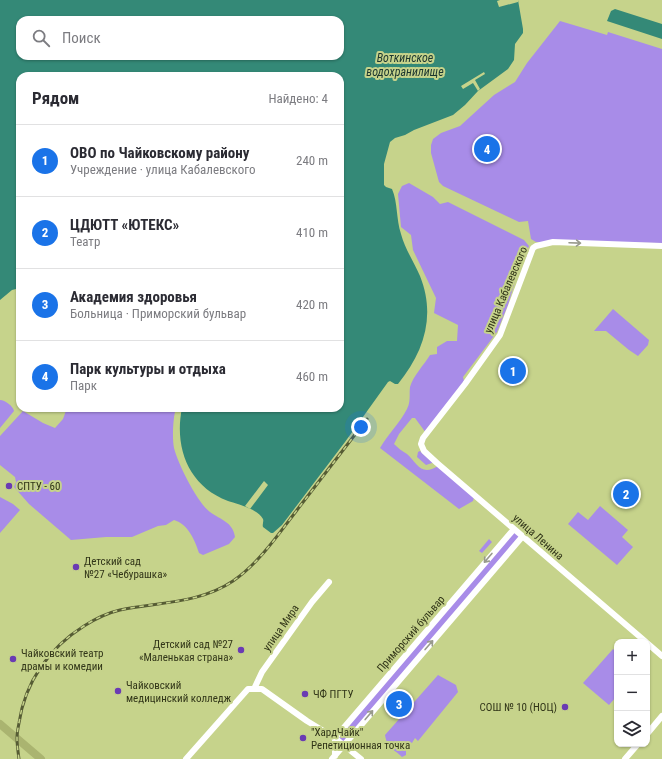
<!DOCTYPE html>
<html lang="ru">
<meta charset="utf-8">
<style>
:root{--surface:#fff;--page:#f2f2f3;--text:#2b2b33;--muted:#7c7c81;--line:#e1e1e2;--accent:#1a73e8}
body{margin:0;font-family:"Roboto Condensed",sans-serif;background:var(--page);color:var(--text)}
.controls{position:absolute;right:12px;bottom:12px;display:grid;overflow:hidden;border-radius:8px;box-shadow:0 1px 3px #0004}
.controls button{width:36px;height:36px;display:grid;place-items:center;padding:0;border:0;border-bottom:1px solid var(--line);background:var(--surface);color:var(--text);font:20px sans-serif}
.you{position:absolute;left:361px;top:427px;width:14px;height:14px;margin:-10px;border:3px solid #fff;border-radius:50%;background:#1a73e8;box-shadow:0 0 0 6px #1a73e833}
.badge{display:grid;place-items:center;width:26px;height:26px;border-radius:50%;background:var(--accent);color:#fff;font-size:13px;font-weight:700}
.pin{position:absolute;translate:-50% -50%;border:2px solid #fff;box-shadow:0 1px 4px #0006}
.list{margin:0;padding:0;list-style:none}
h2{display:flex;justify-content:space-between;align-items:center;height:52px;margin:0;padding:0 16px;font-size:17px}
h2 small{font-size:13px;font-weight:400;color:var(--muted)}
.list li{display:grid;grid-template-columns:26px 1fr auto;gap:12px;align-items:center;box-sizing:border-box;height:72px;padding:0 16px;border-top:1px solid var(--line)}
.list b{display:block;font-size:15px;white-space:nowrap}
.list p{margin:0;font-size:13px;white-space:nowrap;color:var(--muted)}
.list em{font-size:13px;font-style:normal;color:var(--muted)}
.icon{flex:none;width:22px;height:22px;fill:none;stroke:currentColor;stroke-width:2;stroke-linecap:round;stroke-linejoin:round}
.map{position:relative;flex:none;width:662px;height:759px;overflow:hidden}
.search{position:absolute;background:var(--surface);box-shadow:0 1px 3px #0004;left:16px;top:16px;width:328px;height:44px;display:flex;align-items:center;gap:10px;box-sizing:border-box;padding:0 14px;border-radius:12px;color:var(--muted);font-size:15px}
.panel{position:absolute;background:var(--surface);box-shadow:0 1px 3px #0004;left:16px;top:72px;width:328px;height:340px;border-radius:12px}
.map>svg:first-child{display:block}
.green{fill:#a88ce8}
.water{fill:#348977;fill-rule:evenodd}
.pier{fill:#c6d38b}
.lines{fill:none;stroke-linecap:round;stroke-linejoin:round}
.minor{stroke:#fff;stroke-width:6}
.major{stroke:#aab470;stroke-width:8}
.rail-casing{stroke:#565c34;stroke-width:3}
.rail{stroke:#c6d38b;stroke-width:1.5;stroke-dasharray:4.5;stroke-linecap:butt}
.oneway{stroke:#989a8c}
.poi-dot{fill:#6a3bb3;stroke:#c6d38b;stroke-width:1.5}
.labels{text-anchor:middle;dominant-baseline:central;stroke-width:4;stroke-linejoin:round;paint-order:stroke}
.street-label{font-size:11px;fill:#313518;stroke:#c6d38b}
.poi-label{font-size:11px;fill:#313518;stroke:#c6d38b;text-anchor:start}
.water-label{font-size:12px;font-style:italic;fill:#1b352f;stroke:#c6d38b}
</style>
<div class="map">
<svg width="662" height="759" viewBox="0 0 662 759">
<rect width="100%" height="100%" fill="#c6d38b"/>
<path class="green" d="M560,21l47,14 1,-3 54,17v194l-126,-1 -5,-3 -3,-18 -9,1 -76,-36 -4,-4 -8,-29v-8l2,-6 8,-6 19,-7 34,-31 21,-13 12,-19z
M409,183l24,14 7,7 8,-2 76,38 5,6 -13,32 -8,27 -11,27 -34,45 1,4 -38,52 -11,-15h-3l-13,16 -5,10c4,4 8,7 13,10 10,9 14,23 31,12l36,31 -1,4 -14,8 -79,-61c8,-14 20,-25 27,-39 4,-8 2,-14 3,-22 3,-11 14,-22 20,-32l7,-1v-7l10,-6h10l1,-16 -24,-12 2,-15 -23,-48 -2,-15 -10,-8 -3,-33 4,-8z
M613,309l36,31 -1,5 -10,11 -9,-6 -23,-19h-12z
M0,400c5,0 13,6 14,11l-14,17z
M67,408h109c-3,9 -4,30 -2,40 4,16 23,54 36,64 11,8 23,10 25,25l-6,7 -26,11 -4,-2c-4,-13 -11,-29 -25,-33l-8,5 -8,1 -26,11h-26l-35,3 -42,-36 -15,-17 2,-5 -1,-5 -15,-12v-29l23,-25 20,12 12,5 8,-9z
M420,451l12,11v1l-6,2 -9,-8 1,-5z
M0,497l13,7 7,6 -20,23z
M600,506l28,24 -6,7 11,10 -16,18 -49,-41 10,-12 10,8z
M514,529l8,8 -178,208 -9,-7z
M489,539l3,3 -10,11 -3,-2z
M613,649l4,4v44h-1l-7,8 -26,-22z
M438,675l18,10 2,7 -40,49 -3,-3 -3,5 -2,-1 -4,3 -2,3 2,3v4l-4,2c-8,-8 -15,-9 -17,-22z"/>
<path class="water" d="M0,0h518l5,29v4l-8,11 -1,16 -6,9 -30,22 -13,14 -12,10 -39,15 -9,5 -10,3 -5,4 -6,22v21l2,2 6,2c6,14 4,30 9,45 4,15 13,28 19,42 16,40 4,76 -22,108h-3l-5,-3 -2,1 -43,60 -63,83 -9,8h-2l-8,-6c-1,-3 1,-5 0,-8 -5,-10 -26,-15 -35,-18 -40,-15 -54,-54 -46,-93h158v-332h-320v212l-8,2 -12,10zM20,20h320v36h-320z
M615,9l47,15v15l-55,-18 4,-10z"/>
<path class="pier" d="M500,0h18v2l-19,5 -2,-6z
M484,72l1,2 -10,6 5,9 -2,2 -5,-8 -10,6 -2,-3z
M264,481l4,4 -18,24 -5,-3z"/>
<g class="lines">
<path class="minor" d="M646,642l-209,-179 -13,-12 -3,-7 2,-6 42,-54 35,-49 33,-87 3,-2 17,-4 109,4
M647,643l15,13
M254,689l8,-17 50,-70 17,-20
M647,734l15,-18
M335,756v-18l179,-209
M186,759l62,-70h14l45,32 28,17 26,21
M332,759l190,-222
M625,759l13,-15"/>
<path class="major" d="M0,724l41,35"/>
<defs>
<path id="rail" d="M19,759c-1,-7 -2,-14 -2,-21 0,-5 1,-10 2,-15 6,-41 30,-75 65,-97 11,-7 23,-13 36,-16 37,-8 79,-6 113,-29 26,-18 45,-46 64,-71 24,-31 47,-61 70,-91"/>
</defs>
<use href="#rail" class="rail-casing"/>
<use href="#rail" class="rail"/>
</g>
<defs><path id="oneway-shaft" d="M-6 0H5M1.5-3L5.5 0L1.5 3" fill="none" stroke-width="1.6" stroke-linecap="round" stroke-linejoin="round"/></defs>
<g class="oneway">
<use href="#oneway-shaft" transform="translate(575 243) rotate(2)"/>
<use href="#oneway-shaft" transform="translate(488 558) rotate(131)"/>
<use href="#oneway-shaft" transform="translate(429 645) rotate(-49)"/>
<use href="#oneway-shaft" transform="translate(369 715) rotate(-50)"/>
</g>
<g class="poi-dot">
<circle cx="9" cy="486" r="4"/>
<circle cx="76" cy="567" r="4"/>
<circle cx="241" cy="650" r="4"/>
<circle cx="13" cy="659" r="4"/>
<circle cx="118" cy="691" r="4"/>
<circle cx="305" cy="694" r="4"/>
<circle cx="565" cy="707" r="4"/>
<circle cx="303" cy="738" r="4"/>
</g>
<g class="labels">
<g class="street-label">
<text transform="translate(506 290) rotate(-67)">улица Кабалевского</text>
<text transform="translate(538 537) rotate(41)">улица Ленина</text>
<text transform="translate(281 628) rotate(-55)">улица Мира</text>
<text transform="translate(411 634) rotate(-49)">Приморский бульвар</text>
</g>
<g class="poi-label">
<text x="17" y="486">СПТУ - 60</text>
<text x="84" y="561">Детский сад<tspan x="84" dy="13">№27 «Чебурашка»</tspan></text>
<text x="233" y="644" text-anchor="end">Детский сад №27<tspan x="233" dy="13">«Маленькая страна»</tspan></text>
<text x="21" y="653">Чайковский театр<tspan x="21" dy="13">драмы и комедии</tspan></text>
<text x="126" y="685">Чайковский<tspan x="126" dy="13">медицинский колледж</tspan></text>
<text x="313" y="694">ЧФ ПГТУ</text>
<text x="557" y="707" text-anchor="end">СОШ № 10 (НОЦ)</text>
<text x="311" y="732">"ХардЧайк"<tspan x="311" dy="13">Репетиционная точка</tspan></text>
</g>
<g class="water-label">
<text x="405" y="58">Воткинское<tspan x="405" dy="14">водохранилище</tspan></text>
</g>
</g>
</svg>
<div class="controls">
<button>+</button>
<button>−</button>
<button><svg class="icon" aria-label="layers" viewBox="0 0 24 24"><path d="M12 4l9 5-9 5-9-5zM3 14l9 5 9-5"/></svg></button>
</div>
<div class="you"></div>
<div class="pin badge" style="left:513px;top:371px">1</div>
<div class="pin badge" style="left:626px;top:494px">2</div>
<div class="pin badge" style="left:399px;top:704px">3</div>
<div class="pin badge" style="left:487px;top:149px">4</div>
<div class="search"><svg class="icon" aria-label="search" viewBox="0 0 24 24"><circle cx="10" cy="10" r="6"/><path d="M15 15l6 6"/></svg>Поиск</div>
<section class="panel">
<h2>Рядом<small>Найдено: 4</small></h2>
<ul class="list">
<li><span class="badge">1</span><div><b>ОВО по Чайковскому району</b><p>Учреждение · улица Кабалевского</p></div><em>240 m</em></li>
<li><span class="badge">2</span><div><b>ЦДЮТТ «ЮТЕКС»</b><p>Театр</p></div><em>410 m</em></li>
<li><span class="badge">3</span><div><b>Академия здоровья</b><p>Больница · Приморский бульвар</p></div><em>420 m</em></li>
<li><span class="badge">4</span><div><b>Парк культуры и отдыха</b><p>Парк</p></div><em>460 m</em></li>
</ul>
</section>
</div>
